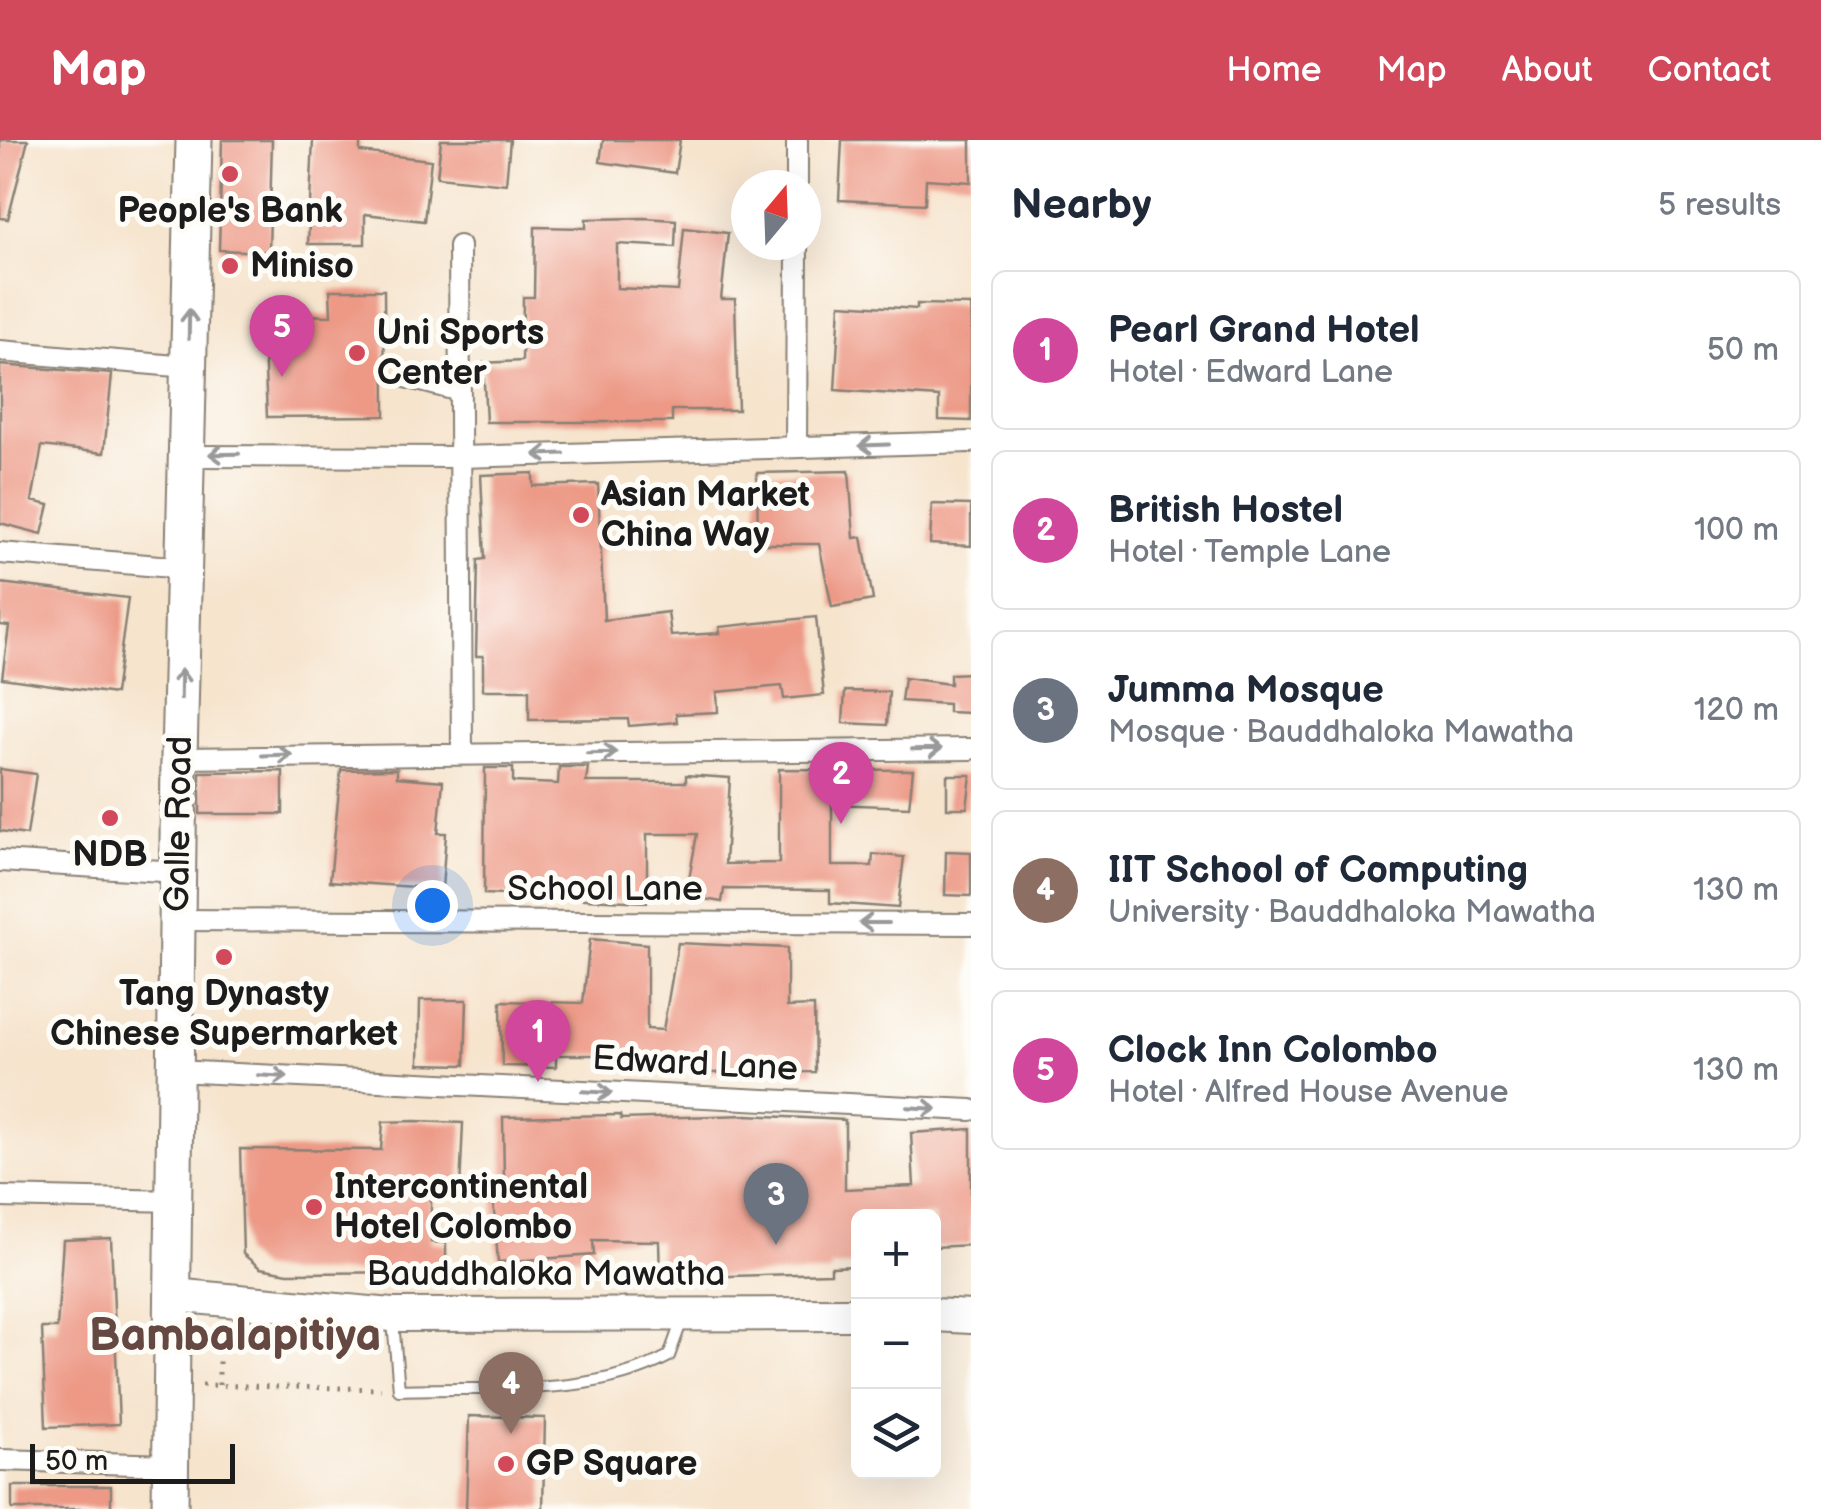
<!DOCTYPE html>
<meta charset="utf-8">
<style>
:root{--surface:#fff;--page:#f2f2f3;--text:#1f2937;--muted:#747a83;--line:#e0e1e3;--accent:#d1495b}
body{margin:0;font-family:"Balsamiq Sans",sans-serif;background:var(--page);color:var(--text)}
.controls{position:absolute;right:30px;bottom:30px;display:grid;overflow:hidden;border-radius:15px;box-shadow:0 10px 40px #0002}
.controls button{width:90px;height:90px;display:grid;place-items:center;padding:0;border:0;border-bottom:2px solid var(--line);background:var(--surface);color:var(--text);font:50px sans-serif}
.compass{position:absolute;left:731px;top:30px;width:90px;height:90px;border-radius:50%;background:var(--surface);box-shadow:0 10px 40px #0002;rotate:19deg}
.scale{position:absolute;left:30px;bottom:25px;width:205px;box-sizing:border-box;padding-left:10px;border:5px solid #1c1c1c;border-top:0;font-size:28px;line-height:35px;white-space:nowrap;color:#1c1c1c;-webkit-text-stroke:8px #fdfcf7;paint-order:stroke}
.you{position:absolute;left:432px;top:765px;width:35px;height:35px;margin:-25px;border:8px solid #fff;border-radius:50%;background:#1a73e8;box-shadow:0 0 0 15px #1a73e833}
.badge{display:grid;place-items:center;width:65px;height:65px;border-radius:50%;background:var(--accent);color:#fff;font-size:32px;font-weight:700}
.pin{position:absolute;translate:-50% -82px;filter:drop-shadow(0 2px 5px #0008)}
.pin::after{content:'';position:absolute;top:52px;width:35px;height:30px;background:inherit;clip-path:polygon(0 0,100% 0,50% 100%)}
.list{margin:0;padding:0;list-style:none}
h2{display:flex;justify-content:space-between;align-items:center;height:130px;margin:0;padding:0 40px;font-size:42px}
h2 small{font-size:32px;font-weight:400;color:var(--muted)}
.list li{display:grid;grid-template-columns:65px 1fr auto;gap:30px;align-items:center;box-sizing:border-box;height:160px;margin:0 20px 20px;padding:0 20px;border:2px solid var(--line);border-radius:15px}
.list b{display:block;font-size:38px;white-space:nowrap}
.list p{margin:0;font-size:32px;white-space:nowrap;color:var(--muted)}
.list em{font-size:32px;font-style:normal;color:var(--muted)}
.icon{flex:none;width:55px;height:55px;fill:none;stroke:currentColor;stroke-width:2;stroke-linecap:round;stroke-linejoin:round}
.map{position:relative;flex:none;width:971px;height:1369px;overflow:hidden}
header{display:flex;align-items:center;gap:60px;box-sizing:border-box;height:140px;padding:0 50px;background:var(--accent);color:#fff}
header strong{font-size:48px}
nav{display:flex;gap:55px;margin-inline-start:auto;font-size:35px}
main{display:flex}
aside{flex:1;background:var(--surface)}
.map>svg:first-child{display:block}
.building{fill:#ed9986}
.lines{fill:none;stroke-linecap:round;stroke-linejoin:round}
.service-casing{stroke:#898074;stroke-width:14}
.minor-casing{stroke:#898074;stroke-width:24}
.primary-casing{stroke:#898074;stroke-width:36}
.trunk-casing{stroke:#898074;stroke-width:39}
.path{stroke:#898074;stroke-width:5;stroke-dasharray:2.5 8;stroke-linecap:butt}
.service{stroke:#fff;stroke-width:10}
.minor{stroke:#fff;stroke-width:20}
.primary{stroke:#fff;stroke-width:32}
.trunk{stroke:#fff;stroke-width:35}
.oneway{stroke:#999}
.poi-dot{fill:#d1495b;stroke:#fdfcf7;stroke-width:4}
.labels{text-anchor:middle;dominant-baseline:central;stroke-width:10;stroke-linejoin:round;paint-order:stroke}
.poi-label{font-size:35px;font-weight:bold;fill:#1c1c1c;stroke:#fdfcf7;text-anchor:start}
.street-label{font-size:35px;fill:#1c1c1c;stroke:#fdfcf7}
.district-label{font-size:45px;font-weight:bold;fill:#654841;stroke:#fdfcf7}
</style>
<header>
<strong>Map</strong>
<nav><a>Home</a><a>Map</a><a>About</a><a>Contact</a></nav>
</header>
<main>
<div class="map">
<svg width="971" height="1369" viewBox="0 0 971 1369">
<rect width="100%" height="100%" fill="#fdfcf7"/>
<filter id="ink" filterUnits="userSpaceOnUse"><feTurbulence type="fractalNoise" baseFrequency=".01" numOctaves="2"/><feDisplacementMap in="SourceGraphic" scale="20" xChannelSelector="R" yChannelSelector="G"/><feConvolveMatrix kernelMatrix="1 2 1 2 8 2 1 2 1" color-interpolation-filters="sRGB"/></filter>
<filter id="wash" filterUnits="userSpaceOnUse"><feTurbulence type="fractalNoise" baseFrequency=".0048" numOctaves="4" result="noise"/><feDisplacementMap in="SourceGraphic" scale="40" xChannelSelector="R" yChannelSelector="G"/><feGaussianBlur stdDeviation="2.25" result="paint"/><feColorMatrix in="noise" values="0 0 0 0 0 0 0 0 0 0 0 0 0 0 0 0 0 1.4 0 .05"/><feComposite in="paint" operator="in"/></filter>
<g filter="url(#wash)">
<rect width="100%" height="100%" fill="#f6e4cd"/>
<g id="blocks">
<path class="building" d="M0,0h28l-20,79 -8,-1z
M222,0h50l-3,112 -50,-2z
M313,0h47v12l71,8 -7,61 -59,-7v30h-57z
M441,0h69l-4,44 -69,-7z
M603,0h77l-5,33 -75,-11z
M842,0h129v42l-45,-3 -1,25 -86,-4z
M644,78l32,2 -1,27 -58,-3v44l61,3 6,-63 44,5 -7,66h14l3,111h-66v12h-186l-3,-59 39,-2 1,-64h11l1,-70 51,1v-9z
M330,150h54l1,126 -118,1 -3,-71 4,1 1,-33 62,2z
M840,164l77,5v-5l54,1v116l-32,-1v-23l-104,-7z
M0,225l112,9 -8,79 -62,-7 -10,55 17,4 -7,29 -42,-11z
M849,331l5,67 8,-1 11,63 -41,7 -13,-63h-61l-1,-71z
M533,333v13l65,-2 6,136 64,-8 3,24 49,-3 -1,-6 97,-10 8,78 -40,4 -2,-13 -65,6 1,20 -42,2 1,8 -48,4 -1,-7 -99,1v-30h-46v-34h-7l2,-96 7,-1 -4,-84z
M932,364l39,1v41l-41,-2z
M0,443l128,15 -13,96 -113,-16 7,-52 -9,-1z
M971,533v40l-23,-1v-8l-47,-3 3,-23 46,6v-10z
M845,551l44,1 -2,33 -44,-2z
M559,627h29l-2,15h100v-7l44,3 -5,86 54,-1v-94l134,1 -4,37 -77,-3v62h40l1,-12 31,3 -6,51 -68,-5v-13l-106,-1 -2,13 -36,-6 11,-62h-50v68l-163,-8 1,-126h28v14l45,2z
M0,629l36,5 -9,61 -27,-4z
M397,629v8l46,4 -5,52h8l-4,56 -112,-8 11,-111z
M283,631v43h-83v-42z
M947,635h24l-4,33h-20z
M946,711l25,1v44l-26,-1z
M590,799l57,5v85l16,1 15,-87 109,5v59l27,-1 1,66 -108,1v-4l-54,-2v-12h-97v12l-54,-1 -1,-65 82,2z
M420,860h47l-2,65 -46,-1z
M620,975l1,4 126,-4 98,5v69l69,-3 -3,-53 60,-4v116l-37,2v-31h-76v50l-27,1v6l-171,5 -1,-37 -66,-1 1,15 -96,7 -6,-78 12,-1 -1,-66z
M415,981l48,2 -3,67 -29,-1v53l15,1v29l-158,1 -28,-5 -17,-14 -3,-105 141,1 2,-28z
M111,1098l8,186 -73,3 -4,-99h15l6,-88z
M469,1276l76,2 -2,91h-77z
M12,1346h99v23h-99z"/>
</g>
</g>
<g filter="url(#ink)">
<use href="#blocks" fill-opacity="0" stroke="#898074" stroke-width="2.5"/>
<g class="lines">
<defs>
<path id="service" d="M405,242l54,14
M393,1181l6,69c88,-4 191,9 270,-34l13,-36"/>
<path id="minor" d="M797,45v-45
M459,106l3,508
M0,211l188,16
M796,307l1,-202
M186,316l274,1 511,-15
M0,413l184,15
M179,618l792,-9
M0,721l178,11
M178,780l793,4
M175,931l796,39
M0,1057l176,4
M0,1320l170,5"/>
<path id="primary" d="M173,1155l219,20 466,-1
M934,1175l37,2"/>
<path id="trunk" d="M170,1369l9,-751 15,-618"/>
</defs>
<use href="#service" class="service-casing"/>
<use href="#minor" class="minor-casing"/>
<use href="#primary" class="primary-casing"/>
<use href="#trunk" class="trunk-casing"/>
<path class="path" d="M202,1245l179,4
M219,1245v-51l6,-5"/>
<use href="#service" class="service"/>
<use href="#minor" class="minor"/>
<use href="#primary" class="primary"/>
<use href="#trunk" class="trunk"/>
</g>
<defs><path id="oneway-shaft" d="M-6 0H5M1.5-3L5.5 0L1.5 3" fill="none" stroke-width="1.6" stroke-linecap="round" stroke-linejoin="round" transform="scale(2.5)"/></defs>
<g class="oneway">
<use href="#oneway-shaft" transform="translate(189 184) rotate(-89)"/>
<use href="#oneway-shaft" transform="translate(874 305) rotate(178)"/>
<use href="#oneway-shaft" transform="translate(224 314) rotate(179)"/>
<use href="#oneway-shaft" transform="translate(549 314) rotate(178)"/>
<use href="#oneway-shaft" transform="translate(181 544) rotate(-89)"/>
<use href="#oneway-shaft" transform="translate(927 609) rotate(-1)"/>
<use href="#oneway-shaft" transform="translate(602 613) rotate(-1)"/>
<use href="#oneway-shaft" transform="translate(277 615) rotate(-2)"/>
<use href="#oneway-shaft" transform="translate(874 783) rotate(-180)"/>
<use href="#oneway-shaft" transform="translate(273 936) rotate(3)"/>
<use href="#oneway-shaft" transform="translate(597 952) rotate(3)"/>
<use href="#oneway-shaft" transform="translate(922 968) rotate(3)"/>
</g>
</g>
<g class="poi-dot">
<circle cx="230" cy="34" r="10"/>
<circle cx="230" cy="126" r="10"/>
<circle cx="357" cy="213" r="10"/>
<circle cx="581" cy="375" r="10"/>
<circle cx="110" cy="678" r="10"/>
<circle cx="224" cy="817" r="10"/>
<circle cx="314" cy="1067" r="10"/>
<circle cx="506" cy="1324" r="10"/>
</g>
<g class="labels">
<g class="poi-label">
<text x="230" y="71" text-anchor="middle">People's Bank</text>
<text x="250" y="126">Miniso</text>
<text x="377" y="193">Uni Sports<tspan x="377" dy="40">Center</tspan></text>
<text x="601" y="355">Asian Market<tspan x="601" dy="40">China Way</tspan></text>
<text x="110" y="715" text-anchor="middle">NDB</text>
<text x="224" y="854" text-anchor="middle">Tang Dynasty<tspan x="224" dy="40">Chinese Supermarket</tspan></text>
<text x="334" y="1047">Intercontinental<tspan x="334" dy="40">Hotel Colombo</tspan></text>
<text x="526" y="1324">GP Square</text>
</g>
<g class="street-label">
<text transform="translate(179 684) rotate(-89)">Galle Road</text>
<text x="605" y="749">School Lane</text>
<text transform="translate(695 924) rotate(3)">Edward Lane</text>
<text x="546" y="1134">Bauddhaloka Mawatha</text>
</g>
<g class="district-label">
<text x="235" y="1196">Bambalapitiya</text>
</g>
</g>
</svg>
<div class="controls">
<button>+</button>
<button>−</button>
<button><svg class="icon" aria-label="layers" viewBox="0 0 24 24"><path d="M12 4l9 5-9 5-9-5zM3 14l9 5 9-5"/></svg></button>
</div>
<svg class="compass" viewBox="-18 -18 36 36"><path d="M0-13l5 13h-10z" fill="#e53935"/><path d="M0 13l5-13h-10z" fill="#747a83"/></svg>
<div class="scale">50 m</div>
<div class="you"></div>
<div class="pin badge" style="left:538px;top:942px;background:#d1479c">1</div>
<div class="pin badge" style="left:841px;top:684px;background:#d1479c">2</div>
<div class="pin badge" style="left:776px;top:1105px;background:#6b7280">3</div>
<div class="pin badge" style="left:511px;top:1294px;background:#8d6e63">4</div>
<div class="pin badge" style="left:282px;top:237px;background:#d1479c">5</div>
</div>
<aside>
<h2>Nearby<small>5 results</small></h2>
<ul class="list">
<li><span class="badge" style="background:#d1479c">1</span><div><b>Pearl Grand Hotel</b><p>Hotel · Edward Lane</p></div><em>50 m</em></li>
<li><span class="badge" style="background:#d1479c">2</span><div><b>British Hostel</b><p>Hotel · Temple Lane</p></div><em>100 m</em></li>
<li><span class="badge" style="background:#6b7280">3</span><div><b>Jumma Mosque</b><p>Mosque · Bauddhaloka Mawatha</p></div><em>120 m</em></li>
<li><span class="badge" style="background:#8d6e63">4</span><div><b>IIT School of Computing</b><p>University · Bauddhaloka Mawatha</p></div><em>130 m</em></li>
<li><span class="badge" style="background:#d1479c">5</span><div><b>Clock Inn Colombo</b><p>Hotel · Alfred House Avenue</p></div><em>130 m</em></li>
</ul>
</aside>
</main>
